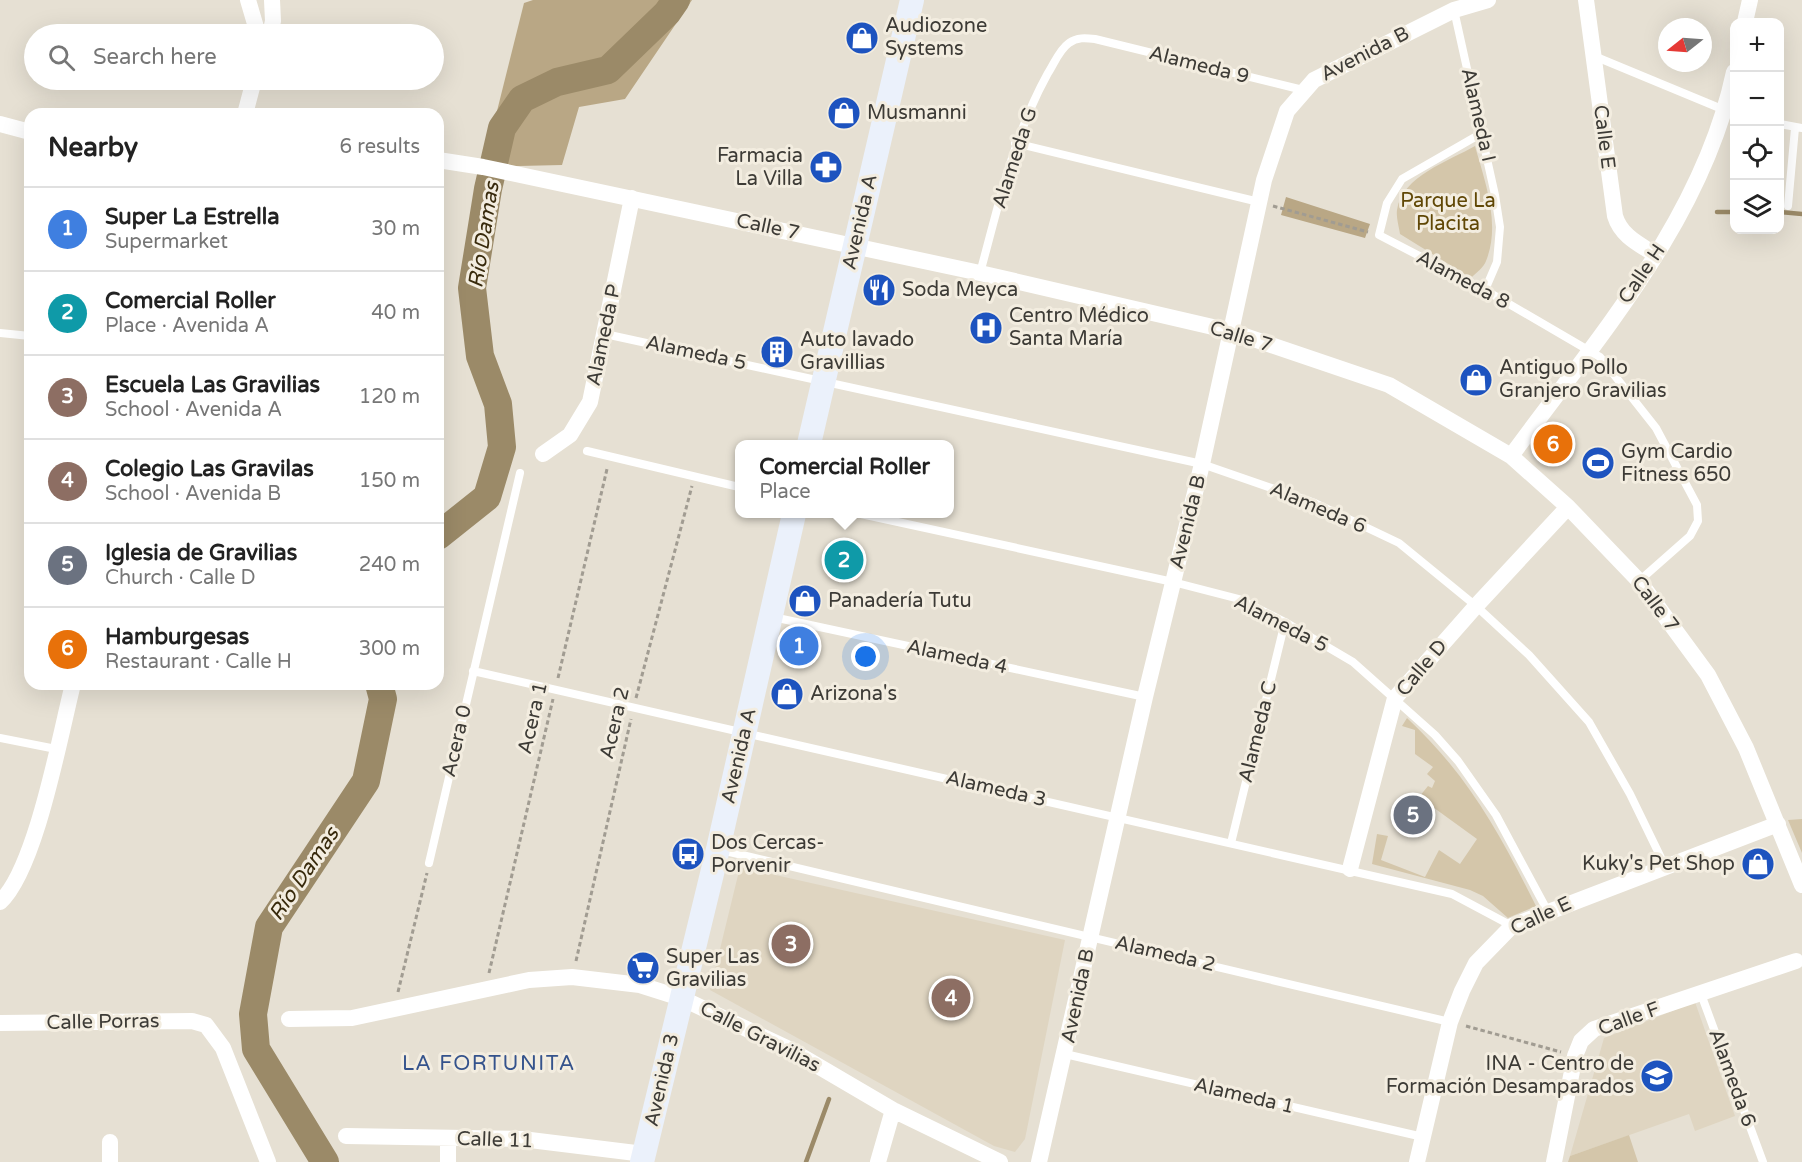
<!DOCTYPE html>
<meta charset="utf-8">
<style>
:root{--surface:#fff;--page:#f2f2f2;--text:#222;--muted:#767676;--line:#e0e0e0;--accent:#1d53bf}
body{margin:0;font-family:"Varela Round",sans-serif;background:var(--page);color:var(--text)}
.controls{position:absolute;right:18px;top:18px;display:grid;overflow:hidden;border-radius:12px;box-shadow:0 6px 24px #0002}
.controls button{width:54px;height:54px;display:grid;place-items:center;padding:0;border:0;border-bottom:2px solid var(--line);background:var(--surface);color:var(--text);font:30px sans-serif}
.compass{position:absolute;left:1658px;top:18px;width:54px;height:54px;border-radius:50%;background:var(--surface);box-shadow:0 6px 24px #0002;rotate:253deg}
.you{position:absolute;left:866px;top:657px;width:21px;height:21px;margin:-15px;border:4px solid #fff;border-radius:50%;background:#1a73e8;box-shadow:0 0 0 9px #1a73e833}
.badge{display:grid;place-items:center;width:39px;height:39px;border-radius:50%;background:var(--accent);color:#fff;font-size:20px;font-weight:700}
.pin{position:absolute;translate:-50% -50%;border:3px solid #fff;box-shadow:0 2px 6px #0006}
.popup{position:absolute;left:735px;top:440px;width:219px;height:78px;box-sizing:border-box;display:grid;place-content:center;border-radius:12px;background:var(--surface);filter:drop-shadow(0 2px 4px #0005);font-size:20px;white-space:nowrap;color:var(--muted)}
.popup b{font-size:22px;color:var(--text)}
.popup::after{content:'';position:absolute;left:50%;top:100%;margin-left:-12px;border:12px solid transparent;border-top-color:var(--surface)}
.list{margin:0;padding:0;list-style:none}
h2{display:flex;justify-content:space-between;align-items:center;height:78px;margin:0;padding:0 24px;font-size:26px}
h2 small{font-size:20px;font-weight:400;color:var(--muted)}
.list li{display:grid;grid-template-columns:39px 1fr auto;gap:18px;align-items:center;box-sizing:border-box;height:84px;padding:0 24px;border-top:2px solid var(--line)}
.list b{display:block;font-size:22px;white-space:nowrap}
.list p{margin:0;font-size:20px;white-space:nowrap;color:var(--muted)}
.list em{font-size:20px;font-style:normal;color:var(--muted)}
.icon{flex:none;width:33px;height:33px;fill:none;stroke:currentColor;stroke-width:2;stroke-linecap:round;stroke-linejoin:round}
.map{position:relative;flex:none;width:1802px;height:1162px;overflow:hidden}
.search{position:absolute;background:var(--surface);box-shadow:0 6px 24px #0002;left:24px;top:24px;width:420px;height:66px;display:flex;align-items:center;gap:15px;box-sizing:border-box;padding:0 21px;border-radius:33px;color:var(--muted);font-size:22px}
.panel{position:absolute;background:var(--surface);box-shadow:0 6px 24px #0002;left:24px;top:108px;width:420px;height:582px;border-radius:18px}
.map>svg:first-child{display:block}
.built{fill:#dfd5c1}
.green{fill:#d4c6aa}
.forest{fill:#b9a785}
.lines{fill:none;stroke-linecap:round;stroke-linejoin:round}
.stream{stroke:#9b8a68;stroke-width:4.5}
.river{stroke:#9b8a68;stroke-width:28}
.path{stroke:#a19c92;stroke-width:3;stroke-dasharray:4.5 3;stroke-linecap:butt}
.lane{stroke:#fff;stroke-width:8}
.street{stroke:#fff;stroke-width:16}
.secondary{stroke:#ebf1fb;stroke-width:24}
.labels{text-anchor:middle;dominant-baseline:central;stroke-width:6;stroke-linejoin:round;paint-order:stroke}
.poi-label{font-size:20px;fill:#3d3b36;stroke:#f3ede0;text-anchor:start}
.street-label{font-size:20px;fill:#3d3b36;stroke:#f3ede0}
.park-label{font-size:20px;fill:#604705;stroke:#f3ede0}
.water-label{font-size:21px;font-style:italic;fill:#382a0c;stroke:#f3ede0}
.neighbourhood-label{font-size:21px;letter-spacing:1.5px;fill:#35538c;stroke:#f3ede0}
</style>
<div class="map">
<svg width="1802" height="1162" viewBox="0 0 1802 1162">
<rect width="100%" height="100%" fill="#e6e0d3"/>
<path class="built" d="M740,867l325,73 -40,199 -10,13 -21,-6 -284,-156z
M1695,1002l40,114 -40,15 -6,-17 -119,42 34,-118z"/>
<path class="green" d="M1475,146c10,36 26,78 11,115 -2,6 -10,12 -15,17l-71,-44c-1,-7 -4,-17 -3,-24 5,-34 52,-49 78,-64z
M1407,718c61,57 92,114 129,188l-28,12 -25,-22 -13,-6 -98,-26 5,-30 11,2 -7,24 44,17 14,-27 21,14 17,-25 -58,-42 9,-11 4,2 3,-7 -8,-7 6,-7 -18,-13v-24l-13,-4z
M1802,819v34l-14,-33z
M1629,1135l9,27h-70l2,-6z"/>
<path class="forest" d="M533,0h159l-67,99 -46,8 -17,58 -79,2 41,-164z
M1286,197l84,27 -5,14 -84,-23z"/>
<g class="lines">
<path class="stream" d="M1717,212h17
M1780,212l22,2
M806,1162l23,-63"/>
<path class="river" d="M438,536l49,-39 15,-50 -4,-43 -18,-48 -8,-68 16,-99 14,-61 20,-29 35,-17 51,-12 59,-57 9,-13
M325,1162l-69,-113 -3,-35 16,-87 97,-146 17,-82 -4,-15"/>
<path class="path" d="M1273,206l95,26
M558,678l49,-209
M636,698l56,-212
M576,961l55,-242
M489,973l64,-274
M398,992l29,-119
M1466,1026l95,26"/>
<path class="lane" d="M1454,10l41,185 5,32 -3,35 -12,28
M1594,56l140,58
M1780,124l22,4
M1482,133l-80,46 -15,24 -8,32 106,55 115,67 56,71 41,77 1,16 -8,15 -51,45
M1015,143l244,59
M1788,206l7,-78
M980,273c19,-69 33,-137 68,-200 6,-9 11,-23 21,-30 8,-6 17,-5 26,-4l208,51
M0,333l30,3
M605,334l597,130 113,39 84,40 77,63 53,49 60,67 41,72 35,72
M587,451l152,36
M861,514l312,68 66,17 46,23 68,40 82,73 23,26 38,54 51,95
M773,617l372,80
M473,671l979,223 60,32
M0,738l56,11
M1231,843l54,-221
M721,850l729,172
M429,863l91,-390
M1701,994l62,168
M1065,1054l358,83"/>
<path class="street" d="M248,0l10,34
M1586,0l29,216c6,20 24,28 41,39
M1745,22l5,-22
M270,34l3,-13 -1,-21
M245,114l9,-34
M0,124l30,8
M438,160l45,7 497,106 250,58 159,54 122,71 57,51 71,74 69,94 38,73 56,137
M543,454l27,-19 20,-33 42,-204
M1511,456c87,-119 192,-237 223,-384
M1350,869l45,-171 81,-92 92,-99
M0,902c36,-33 60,-167 73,-218
M289,1019l63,-1 177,-38 43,-3 68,8 41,13 108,51 104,61 107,52
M0,1023l192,-2 14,4 17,23 45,114
M346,1136l176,3 122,15
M448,1139v23
M110,1162v-20
M878,1162l15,-52
M1039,1162l106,-465 57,-233 62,-284 23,-69 27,-31 140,-70 34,-10
M1417,1162l33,-140 12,-31 14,-28 36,-37 266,-102
M1554,1162l21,-106 6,-15 13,-12 202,-68"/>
<path class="secondary" d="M809,444l103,-444
M642,1162l76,-313 76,-335"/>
</g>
<defs>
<symbol id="shop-disc" viewBox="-11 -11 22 22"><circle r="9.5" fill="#1d53bf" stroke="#f3ede0"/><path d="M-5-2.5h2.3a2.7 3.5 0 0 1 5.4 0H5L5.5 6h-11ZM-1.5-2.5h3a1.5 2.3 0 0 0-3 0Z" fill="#fff"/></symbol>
<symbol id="pharmacy-disc" viewBox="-11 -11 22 22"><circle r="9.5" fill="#1d53bf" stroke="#f3ede0"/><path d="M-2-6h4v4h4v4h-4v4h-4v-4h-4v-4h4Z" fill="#fff"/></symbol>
<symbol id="restaurant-disc" viewBox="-11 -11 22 22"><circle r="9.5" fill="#1d53bf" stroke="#f3ede0"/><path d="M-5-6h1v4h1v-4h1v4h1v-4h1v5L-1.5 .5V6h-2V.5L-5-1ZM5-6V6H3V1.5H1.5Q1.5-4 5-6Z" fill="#fff"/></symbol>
<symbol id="hospital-disc" viewBox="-11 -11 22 22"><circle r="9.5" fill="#1d53bf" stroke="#f3ede0"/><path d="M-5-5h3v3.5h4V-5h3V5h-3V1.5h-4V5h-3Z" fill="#fff"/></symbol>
<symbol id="building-disc" viewBox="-11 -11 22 22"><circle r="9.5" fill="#1d53bf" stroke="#f3ede0"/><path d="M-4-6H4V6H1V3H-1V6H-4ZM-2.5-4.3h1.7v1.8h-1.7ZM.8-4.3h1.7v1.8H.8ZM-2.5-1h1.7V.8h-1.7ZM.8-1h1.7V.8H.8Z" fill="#fff"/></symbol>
<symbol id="stadium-disc" viewBox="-11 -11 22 22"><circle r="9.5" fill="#1d53bf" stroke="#f3ede0"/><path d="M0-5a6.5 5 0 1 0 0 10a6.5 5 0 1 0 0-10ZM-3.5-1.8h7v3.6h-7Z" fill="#fff"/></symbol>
<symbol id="bus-disc" viewBox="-11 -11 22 22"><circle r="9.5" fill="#1d53bf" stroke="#f3ede0"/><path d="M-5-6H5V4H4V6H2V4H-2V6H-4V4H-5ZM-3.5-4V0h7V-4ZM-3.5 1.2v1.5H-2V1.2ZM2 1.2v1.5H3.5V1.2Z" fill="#fff"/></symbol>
<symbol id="supermarket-disc" viewBox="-11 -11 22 22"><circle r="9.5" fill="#1d53bf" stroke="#f3ede0"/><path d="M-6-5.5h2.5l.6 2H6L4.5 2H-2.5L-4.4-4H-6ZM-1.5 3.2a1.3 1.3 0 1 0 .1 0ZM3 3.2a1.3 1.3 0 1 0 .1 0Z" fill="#fff"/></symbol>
<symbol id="university-disc" viewBox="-11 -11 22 22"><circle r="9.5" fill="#1d53bf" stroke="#f3ede0"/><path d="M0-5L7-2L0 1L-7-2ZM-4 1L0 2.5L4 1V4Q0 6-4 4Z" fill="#fff"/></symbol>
</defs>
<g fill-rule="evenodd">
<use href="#shop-disc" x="843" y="19" width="38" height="38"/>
<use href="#shop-disc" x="825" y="94" width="38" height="38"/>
<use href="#pharmacy-disc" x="807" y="148" width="38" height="38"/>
<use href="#restaurant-disc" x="860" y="271" width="38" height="38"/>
<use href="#hospital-disc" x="967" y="309" width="38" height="38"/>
<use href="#building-disc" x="758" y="333" width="38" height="38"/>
<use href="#shop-disc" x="1457" y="361" width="38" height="38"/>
<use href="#stadium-disc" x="1579" y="444" width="38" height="38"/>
<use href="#shop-disc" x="786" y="582" width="38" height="38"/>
<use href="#shop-disc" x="768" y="675" width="38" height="38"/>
<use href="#bus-disc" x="669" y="835" width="38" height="38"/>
<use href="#shop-disc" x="1739" y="845" width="38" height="38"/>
<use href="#supermarket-disc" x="624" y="949" width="38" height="38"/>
<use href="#university-disc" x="1638" y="1057" width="38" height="38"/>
</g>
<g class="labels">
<g class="poi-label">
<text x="885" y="26">Audiozone<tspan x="885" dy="23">Systems</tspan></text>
<text x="867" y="113">Musmanni</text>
<text x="803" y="156" text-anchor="end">Farmacia<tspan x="803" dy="23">La Villa</tspan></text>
<text x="902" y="290">Soda Meyca</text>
<text x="1009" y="316">Centro Médico<tspan x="1009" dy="23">Santa María</tspan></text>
<text x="800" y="340">Auto lavado<tspan x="800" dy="23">Gravillias</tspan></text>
<text x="1499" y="368">Antiguo Pollo<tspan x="1499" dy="23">Granjero Gravilias</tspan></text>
<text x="1621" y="452">Gym Cardio<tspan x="1621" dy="23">Fitness 650</tspan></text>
<text x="828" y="601">Panadería Tutu</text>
<text x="810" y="694">Arizona's</text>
<text x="711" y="843">Dos Cercas-<tspan x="711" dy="23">Porvenir</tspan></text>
<text x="1735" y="864" text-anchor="end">Kuky's Pet Shop</text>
<text x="666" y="957">Super Las<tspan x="666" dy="23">Gravilias</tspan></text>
<text x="1634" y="1064" text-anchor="end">INA - Centro de<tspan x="1634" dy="23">Formación Desamparados</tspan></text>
</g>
<g class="street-label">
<text transform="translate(1365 54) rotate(-27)">Avenida B</text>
<text transform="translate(1199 65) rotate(14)">Alameda 9</text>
<text transform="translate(1478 115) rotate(77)">Alameda I</text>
<text transform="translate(1604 137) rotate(83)">Calle E</text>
<text transform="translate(1015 158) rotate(-72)">Alameda G</text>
<text transform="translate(860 222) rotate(-77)">Avenida A</text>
<text transform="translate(768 227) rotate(12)">Calle 7</text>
<text transform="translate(1642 274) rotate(-56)">Calle H</text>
<text transform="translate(1463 280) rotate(28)">Alameda 8</text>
<text transform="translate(604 335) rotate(-78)">Alameda P</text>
<text transform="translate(1241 337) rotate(17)">Calle 7</text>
<text transform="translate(696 353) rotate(12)">Alameda 5</text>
<text transform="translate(1318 508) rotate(23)">Alameda 6</text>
<text transform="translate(1188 522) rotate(-76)">Avenida B</text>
<text transform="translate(1655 604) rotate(53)">Calle 7</text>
<text transform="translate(1281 624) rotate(27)">Alameda 5</text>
<text transform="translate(957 657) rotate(12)">Alameda 4</text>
<text transform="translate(1422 668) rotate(-50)">Calle D</text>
<text transform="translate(533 718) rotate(-77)">Acera 1</text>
<text transform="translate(615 723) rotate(-77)">Acera 2</text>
<text transform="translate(1258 732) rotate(-76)">Alameda C</text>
<text transform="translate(457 741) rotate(-77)">Acera 0</text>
<text transform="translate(739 756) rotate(-77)">Avenida A</text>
<text transform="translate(996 789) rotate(13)">Alameda 3</text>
<text transform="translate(1541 916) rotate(-25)">Calle E</text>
<text transform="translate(1165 954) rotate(13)">Alameda 2</text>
<text transform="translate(1078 996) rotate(-78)">Avenida B</text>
<text transform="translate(1629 1019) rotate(-20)">Calle F</text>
<text transform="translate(103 1022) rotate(-1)">Calle Porras</text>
<text transform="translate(760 1037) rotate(27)">Calle Gravilias</text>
<text transform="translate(1732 1078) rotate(70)">Alameda 6</text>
<text transform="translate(662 1080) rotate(-77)">Avenida 3</text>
<text transform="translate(1244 1096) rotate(13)">Alameda 1</text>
<text transform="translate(495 1140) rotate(2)">Calle 11</text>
</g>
<g class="park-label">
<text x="1448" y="201">Parque La<tspan x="1448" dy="23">Placita</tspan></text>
</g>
<g class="water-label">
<text transform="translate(484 235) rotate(-81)">Río Damas</text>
<text transform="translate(304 874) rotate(-56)">Río Damas</text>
</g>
<g class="neighbourhood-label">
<text x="489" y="1063">LA FORTUNITA</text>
</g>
</g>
</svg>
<div class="controls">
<button>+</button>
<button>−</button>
<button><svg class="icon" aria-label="locate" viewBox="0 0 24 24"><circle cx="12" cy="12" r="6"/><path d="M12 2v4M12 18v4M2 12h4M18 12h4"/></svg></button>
<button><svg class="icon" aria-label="layers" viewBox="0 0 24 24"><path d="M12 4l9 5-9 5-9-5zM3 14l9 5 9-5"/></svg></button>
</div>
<svg class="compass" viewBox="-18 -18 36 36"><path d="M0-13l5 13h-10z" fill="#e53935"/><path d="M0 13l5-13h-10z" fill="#767676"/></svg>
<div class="you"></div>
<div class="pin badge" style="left:799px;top:646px;background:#3f7fe0">1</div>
<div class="pin badge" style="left:844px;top:560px;background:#0f9aa8">2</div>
<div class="popup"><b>Comercial Roller</b>Place</div>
<div class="pin badge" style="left:791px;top:944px;background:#8d6e63">3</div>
<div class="pin badge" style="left:951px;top:998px;background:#8d6e63">4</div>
<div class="pin badge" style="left:1413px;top:815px;background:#6b7280">5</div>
<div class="pin badge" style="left:1553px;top:444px;background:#e8710a">6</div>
<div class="search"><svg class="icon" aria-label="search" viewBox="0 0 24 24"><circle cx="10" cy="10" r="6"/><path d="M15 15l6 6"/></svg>Search here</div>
<section class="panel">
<h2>Nearby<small>6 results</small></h2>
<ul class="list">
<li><span class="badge" style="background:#3f7fe0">1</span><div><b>Super La Estrella</b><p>Supermarket</p></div><em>30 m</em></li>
<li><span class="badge" style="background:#0f9aa8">2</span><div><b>Comercial Roller</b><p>Place · Avenida A</p></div><em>40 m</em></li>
<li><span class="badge" style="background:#8d6e63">3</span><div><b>Escuela Las Gravilias</b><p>School · Avenida A</p></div><em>120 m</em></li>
<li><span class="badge" style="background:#8d6e63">4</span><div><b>Colegio Las Gravilas</b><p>School · Avenida B</p></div><em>150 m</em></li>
<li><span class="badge" style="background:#6b7280">5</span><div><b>Iglesia de Gravilias</b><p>Church · Calle D</p></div><em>240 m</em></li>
<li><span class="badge" style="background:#e8710a">6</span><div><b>Hamburgesas</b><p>Restaurant · Calle H</p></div><em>300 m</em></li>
</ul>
</section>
</div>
